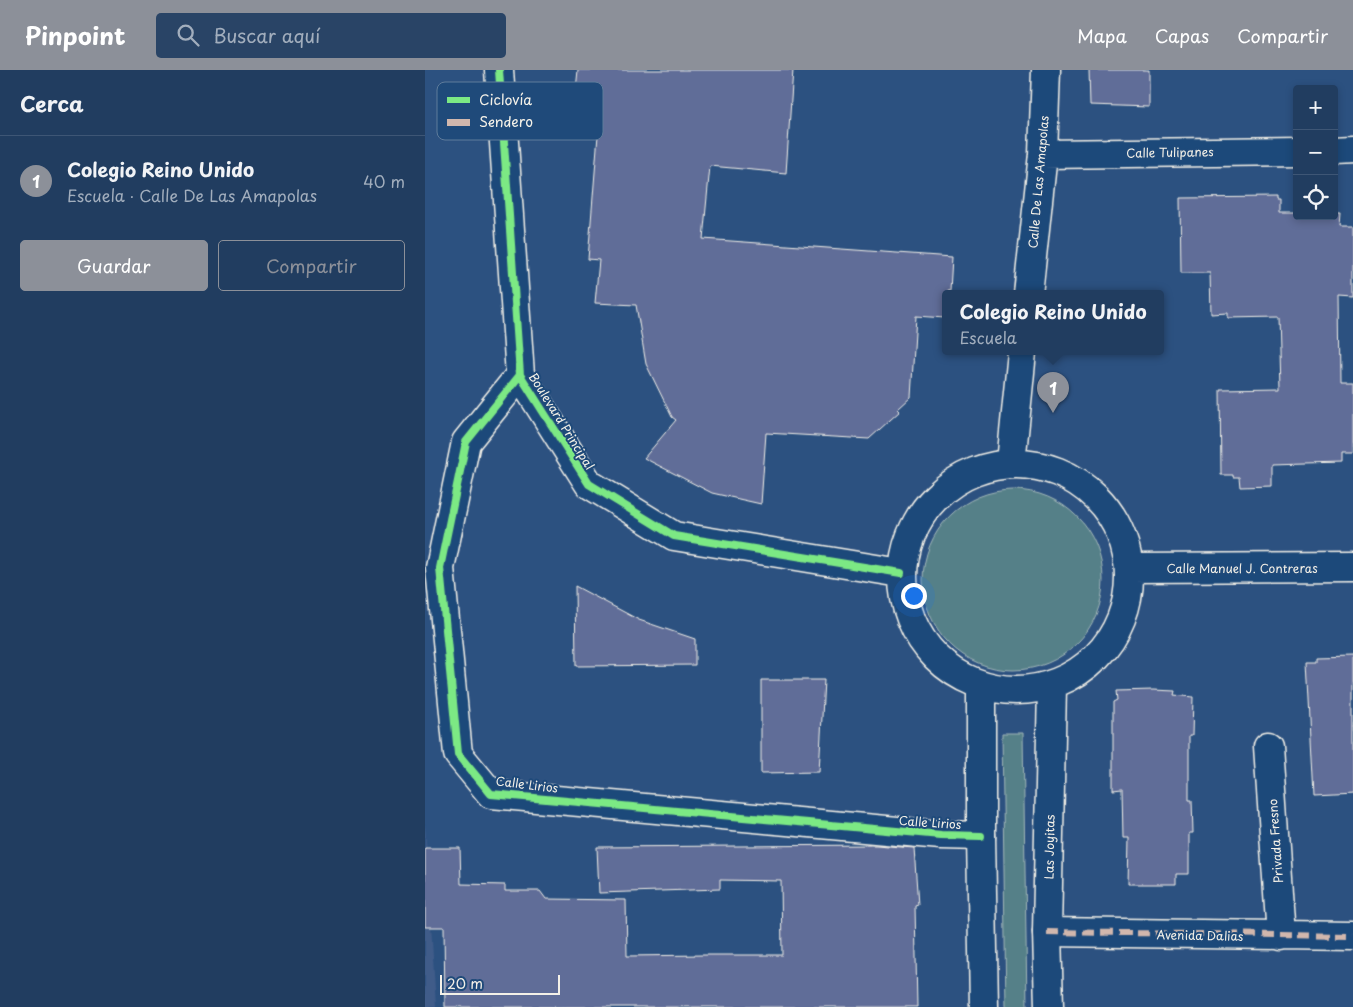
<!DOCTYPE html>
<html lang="es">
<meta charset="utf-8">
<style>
:root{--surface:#213d60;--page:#294466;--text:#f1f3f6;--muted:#a2aebd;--line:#3e5675;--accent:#8c9099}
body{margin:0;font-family:"Playpen Sans",sans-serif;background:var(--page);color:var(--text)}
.controls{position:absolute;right:15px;top:15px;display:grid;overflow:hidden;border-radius:5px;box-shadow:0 2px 8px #0003}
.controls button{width:45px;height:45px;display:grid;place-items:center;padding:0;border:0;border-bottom:1px solid var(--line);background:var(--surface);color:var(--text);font:25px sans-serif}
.scale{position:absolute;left:15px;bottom:12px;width:120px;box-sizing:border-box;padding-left:5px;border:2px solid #f4f1e8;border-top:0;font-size:14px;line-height:18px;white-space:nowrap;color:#f4f1e8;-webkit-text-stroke:4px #1f4a7a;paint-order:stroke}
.you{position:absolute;left:488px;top:525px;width:18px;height:18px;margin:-12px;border:4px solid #fff;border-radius:50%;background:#1a73e8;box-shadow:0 0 0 8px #1a73e833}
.badge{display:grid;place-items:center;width:32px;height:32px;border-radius:50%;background:var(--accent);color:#fff;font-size:16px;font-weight:700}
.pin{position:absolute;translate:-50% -41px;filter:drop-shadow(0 1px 2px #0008)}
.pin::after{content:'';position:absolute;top:26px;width:18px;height:15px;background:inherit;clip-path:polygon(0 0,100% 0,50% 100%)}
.popup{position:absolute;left:517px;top:220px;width:222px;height:65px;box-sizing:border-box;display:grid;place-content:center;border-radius:5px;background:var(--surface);filter:drop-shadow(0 1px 4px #0005);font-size:16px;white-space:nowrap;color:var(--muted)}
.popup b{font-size:19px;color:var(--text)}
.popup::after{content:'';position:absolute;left:50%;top:100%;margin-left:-10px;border:10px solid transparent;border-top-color:var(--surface)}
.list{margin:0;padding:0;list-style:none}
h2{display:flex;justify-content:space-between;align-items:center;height:65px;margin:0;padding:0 20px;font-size:21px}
h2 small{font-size:16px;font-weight:400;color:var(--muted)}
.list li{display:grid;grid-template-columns:32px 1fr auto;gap:15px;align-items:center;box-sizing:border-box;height:90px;padding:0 20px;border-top:1px solid var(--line)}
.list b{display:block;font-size:19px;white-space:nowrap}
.list p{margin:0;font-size:16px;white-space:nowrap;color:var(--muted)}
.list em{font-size:16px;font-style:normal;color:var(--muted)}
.actions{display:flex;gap:10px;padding:15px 20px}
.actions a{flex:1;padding:11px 0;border:1px solid var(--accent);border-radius:5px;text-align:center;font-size:18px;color:var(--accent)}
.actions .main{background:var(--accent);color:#fff}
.icon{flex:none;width:28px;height:28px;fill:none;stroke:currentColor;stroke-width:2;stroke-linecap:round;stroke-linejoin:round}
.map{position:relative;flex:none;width:928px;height:937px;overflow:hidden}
header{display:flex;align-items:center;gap:30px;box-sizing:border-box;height:70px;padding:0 25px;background:var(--accent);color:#fff}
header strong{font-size:24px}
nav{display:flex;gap:28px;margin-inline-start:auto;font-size:18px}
.search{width:350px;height:45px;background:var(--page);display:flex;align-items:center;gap:12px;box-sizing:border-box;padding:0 18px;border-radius:5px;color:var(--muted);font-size:19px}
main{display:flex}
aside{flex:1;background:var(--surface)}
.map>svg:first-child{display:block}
.built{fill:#405c89}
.green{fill:#558088;stroke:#a4b8b8}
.building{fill:#616d98;stroke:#f4f1e8}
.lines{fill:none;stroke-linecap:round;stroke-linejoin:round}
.street-casing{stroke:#f4f1e8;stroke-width:31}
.secondary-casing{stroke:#f4f1e8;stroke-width:31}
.street{stroke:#1f4a7a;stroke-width:28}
.secondary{stroke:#1f4a7a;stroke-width:28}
.quiet{stroke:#d1b7ad;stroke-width:6;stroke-dasharray:12 6;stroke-linecap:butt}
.cycleway-casing{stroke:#1f4a7a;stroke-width:11}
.cycleway{stroke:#7ce984;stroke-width:8}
.labels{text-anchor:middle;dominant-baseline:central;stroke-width:4;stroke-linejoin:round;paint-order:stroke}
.street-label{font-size:12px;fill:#f4f1e8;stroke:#1f4a7a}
.key{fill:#1f4a7a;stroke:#5f7c9b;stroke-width:1}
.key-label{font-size:14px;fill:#f4f1e8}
</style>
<header>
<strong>Pinpoint</strong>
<div class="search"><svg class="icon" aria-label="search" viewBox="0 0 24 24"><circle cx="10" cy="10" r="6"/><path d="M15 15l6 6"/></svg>Buscar aquí</div>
<nav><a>Mapa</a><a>Capas</a><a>Compartir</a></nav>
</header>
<main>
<aside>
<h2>Cerca<small></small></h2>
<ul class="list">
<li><span class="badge">1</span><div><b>Colegio Reino Unido</b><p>Escuela · Calle De Las Amapolas</p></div><em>40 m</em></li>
</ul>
<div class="actions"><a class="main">Guardar</a><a>Compartir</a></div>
</aside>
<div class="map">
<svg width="928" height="937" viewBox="0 0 928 937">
<rect width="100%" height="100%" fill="#2c5180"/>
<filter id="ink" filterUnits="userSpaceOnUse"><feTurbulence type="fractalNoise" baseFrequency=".02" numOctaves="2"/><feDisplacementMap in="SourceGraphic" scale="10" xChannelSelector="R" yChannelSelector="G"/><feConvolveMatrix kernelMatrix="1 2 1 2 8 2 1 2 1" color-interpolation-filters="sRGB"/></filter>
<g filter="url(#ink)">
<path class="built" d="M0,754l11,183h-11z"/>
<path class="green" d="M498 510a90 90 0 1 1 180 0a90 90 0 1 1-180 0Z
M577,663h21l4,274h-21z"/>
<path class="building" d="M153,0h215l-7,103 -76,-7 -7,73 249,18 -2,34h-2v3h-3v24l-29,-2 -5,81 -13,12 2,2 -31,28 -103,-6 -5,71 -49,-11 -68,-35 32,-38 -4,-3 -26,-53 -10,-59 -41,-2 4,-43 -11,-1 12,-149 -26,-1z
M664,0h60v37l-59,-2z
M851,127v3h3v13h18v3h37v-2h6l-1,13h14v71l-14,-1 1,86h13v71h-12v9l-69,2v21l-32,1 -1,-10h-6v-2h-12l-1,-86 60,-1 -2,-71 -50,1v-5l-17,1 -1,-41h-29l-1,-75z
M150,516l64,34 56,19v26l-119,1z
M928,587v137l-39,2 -7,-134h9v-4z
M336,610h63l-5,92 -58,1z
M728,620l22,1 -1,4 19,2 -1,39h-3v64h3l1,33h-4v41h-13v10h-48l1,-46h-6l-1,-49 -9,1v-88l4,-2 -1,-9z
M451,775l38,3 4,57 -3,1 2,101h-472l-1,-80h-19v-79h35l1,36 44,1v6h35l6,8 80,1 1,56 77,-1h78l-1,-74 -61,-1v9l-121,4 -2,-46z"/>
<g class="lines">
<defs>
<path id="street" d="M909,81l19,-1
M618,84l254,-3
M603,224l15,-140 3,-84
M95,305l-54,67 -26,126 18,186 33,40 450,41 40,1
M586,393l11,-111
M843,676l13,190
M622,862l306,4"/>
<path id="secondary" d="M74,0l21,305 69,109 85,52 227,37
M478 507a113 113 0 1 1 226 0a113 113 0 1 1-226 0Z
M705,498l223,-1
M556,616v150l3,171
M624,937l-2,-75 5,-246"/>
</defs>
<use href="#street" class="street-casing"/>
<use href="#secondary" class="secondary-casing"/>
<use href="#street" class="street"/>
<use href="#secondary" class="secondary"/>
<path class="quiet" d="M622,862l306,4"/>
<defs>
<path id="cycleway" d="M74,0l21,305 69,109 85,52 227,37
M95,305l-54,67 -26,126 18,186 33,40 450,41 40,1"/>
</defs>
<use href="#cycleway" class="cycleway-casing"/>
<use href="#cycleway" class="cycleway"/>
</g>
</g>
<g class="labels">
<g class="street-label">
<text transform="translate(745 82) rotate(-1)">Calle Tulipanes</text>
<text transform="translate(613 112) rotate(-85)">Calle De Las Amapolas</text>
<text transform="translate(137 351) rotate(58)">Boulevard Principal</text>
<text x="817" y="498">Calle Manuel J. Contreras</text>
<text transform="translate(102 714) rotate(7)">Calle Lirios</text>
<text transform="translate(505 752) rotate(4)">Calle Lirios</text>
<text transform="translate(850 771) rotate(-94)">Privada Fresno</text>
<text transform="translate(624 777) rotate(-89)">Las Joyitas</text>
<text transform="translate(775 865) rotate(1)">Avenida Dalias</text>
</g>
</g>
<rect x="12" y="12" width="166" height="58" rx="8" class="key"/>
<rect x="22" y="27" width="23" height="6" fill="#7ce984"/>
<rect x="22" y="49" width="23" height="7" fill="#d1b7ad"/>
<g class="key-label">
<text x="54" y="35">Ciclovía</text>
<text x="54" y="57">Sendero</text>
</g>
</svg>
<div class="controls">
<button>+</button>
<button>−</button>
<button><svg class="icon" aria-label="locate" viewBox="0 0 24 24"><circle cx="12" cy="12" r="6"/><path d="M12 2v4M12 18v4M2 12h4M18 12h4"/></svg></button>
</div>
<div class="scale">20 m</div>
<div class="you"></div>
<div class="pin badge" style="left:628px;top:343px">1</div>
<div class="popup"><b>Colegio Reino Unido</b>Escuela</div>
</div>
</main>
